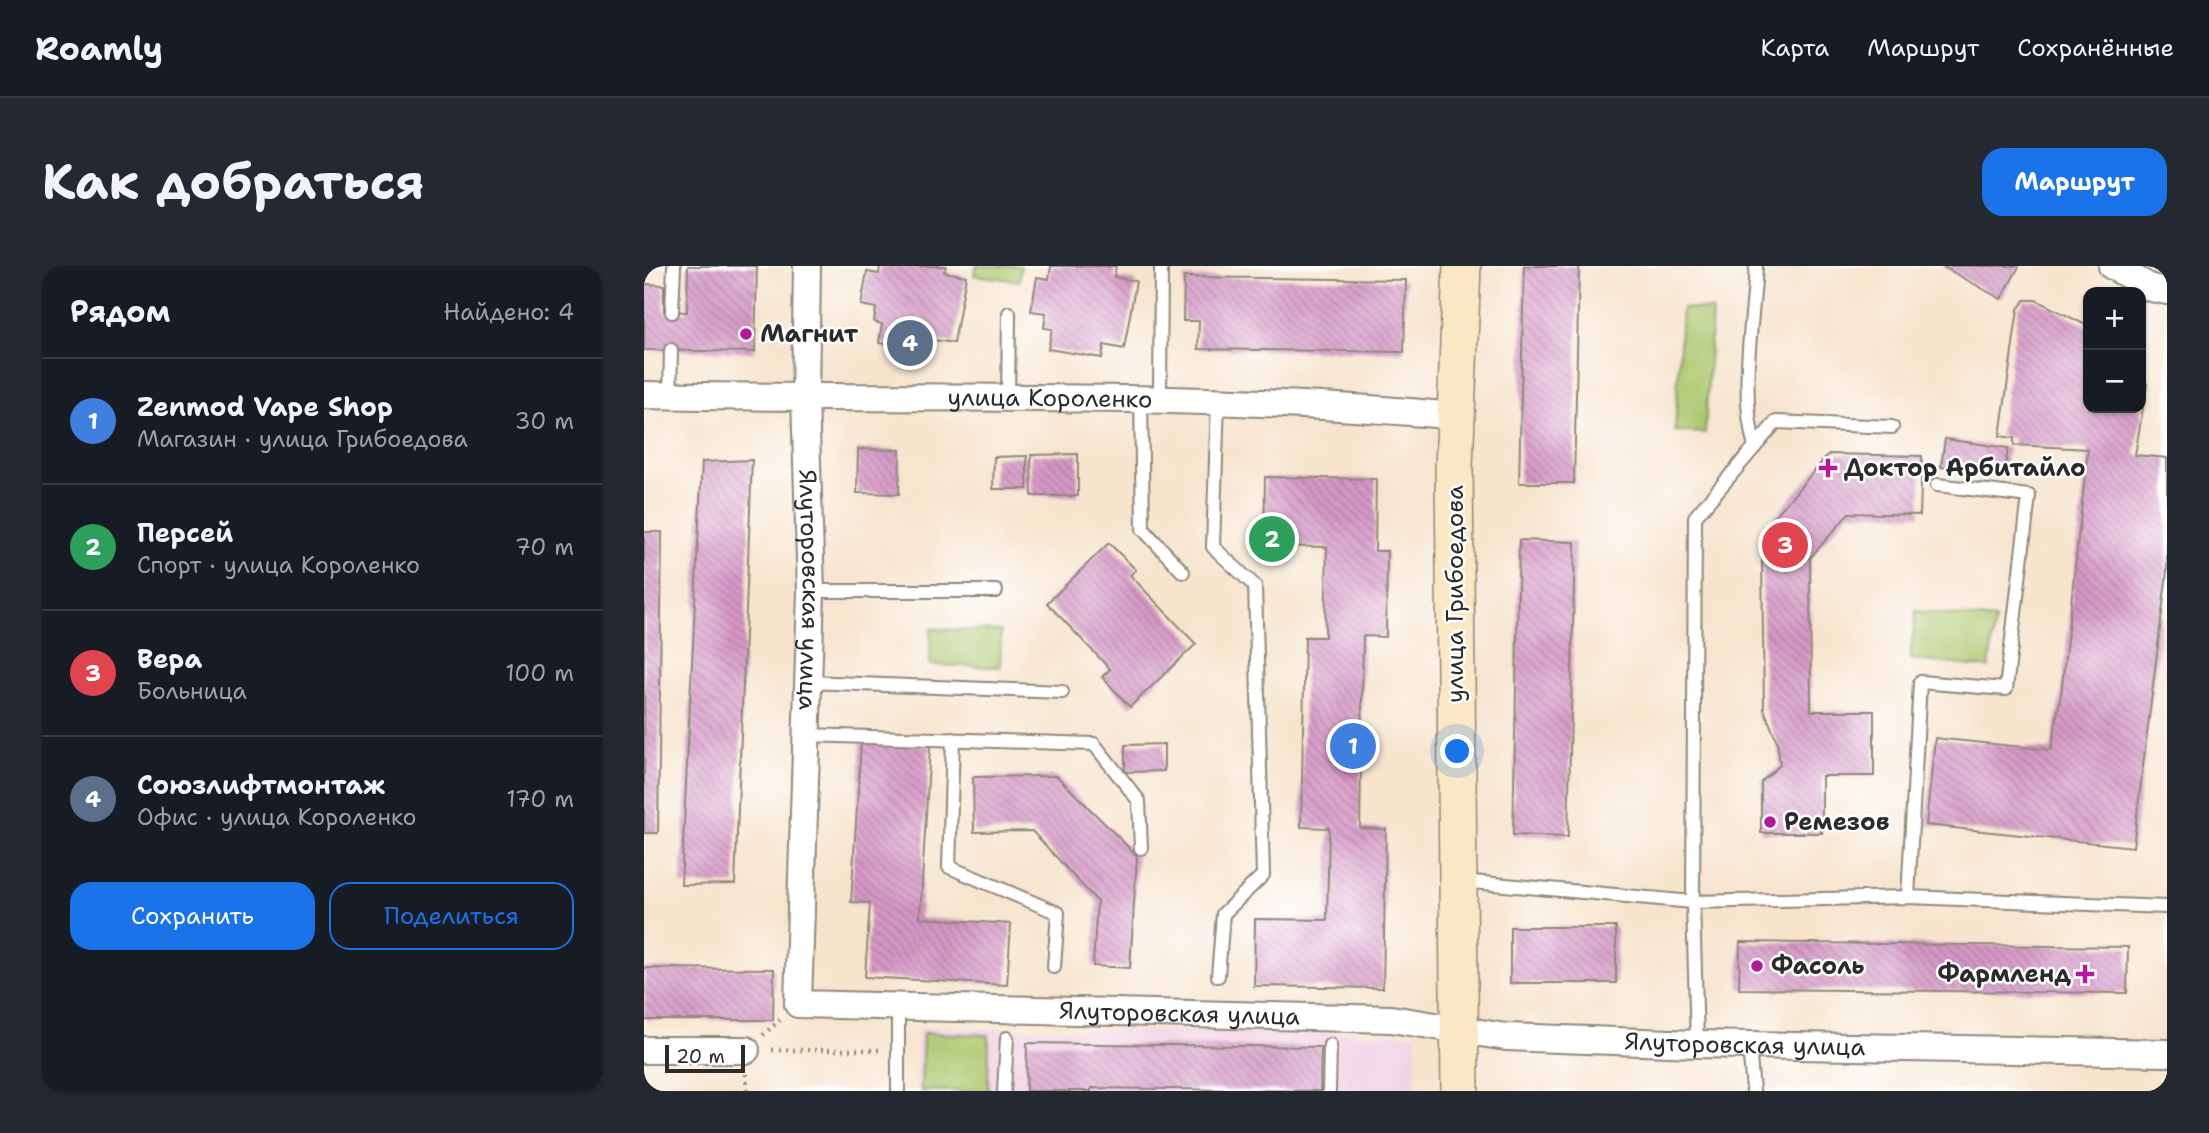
<!DOCTYPE html>
<html lang="ru">
<meta charset="utf-8">
<style>
:root{--surface:#171b24;--page:#242831;--text:#f1f3f6;--muted:#9ea1a6;--line:#363941;--accent:#1a73e8}
body{margin:0;font-family:"Shantell Sans",sans-serif;background:var(--page);color:var(--text)}
.controls{position:absolute;right:21px;top:21px;display:grid;overflow:hidden;border-radius:14px;box-shadow:0 2px 5px #0004}
.controls button{width:63px;height:63px;display:grid;place-items:center;padding:0;border:0;border-bottom:2px solid var(--line);background:var(--surface);color:var(--text);font:35px sans-serif}
.scale{position:absolute;left:21px;bottom:18px;width:80px;box-sizing:border-box;padding-left:7px;border:4px solid #2b2b2b;border-top:0;font-size:19px;line-height:24px;white-space:nowrap;color:#2b2b2b;-webkit-text-stroke:5px #fff;paint-order:stroke}
.you{position:absolute;left:814px;top:486px;width:24px;height:24px;margin:-18px;border:5px solid #fff;border-radius:50%;background:#1a73e8;box-shadow:0 0 0 10px #1a73e833}
.badge{display:grid;place-items:center;width:46px;height:46px;border-radius:50%;background:var(--accent);color:#fff;font-size:23px;font-weight:700}
.pin{position:absolute;translate:-50% -50%;border:4px solid #fff;box-shadow:0 2px 7px #0006}
.list{margin:0;padding:0;list-style:none}
h2{display:flex;justify-content:space-between;align-items:center;height:91px;margin:0;padding:0 28px;font-size:30px}
h2 small{font-size:23px;font-weight:400;color:var(--muted)}
.list li{display:grid;grid-template-columns:46px 1fr auto;gap:21px;align-items:center;box-sizing:border-box;height:126px;padding:0 28px;border-top:2px solid var(--line)}
.list b{display:block;font-size:26px;white-space:nowrap}
.list p{margin:0;font-size:23px;white-space:nowrap;color:var(--muted)}
.list em{font-size:23px;font-style:normal;color:var(--muted)}
.actions{display:flex;gap:14px;padding:21px 28px}
.actions a{flex:1;padding:16px 0;border:2px solid var(--accent);border-radius:21px;text-align:center;font-size:24px;color:var(--accent)}
.actions .main{background:var(--accent);color:#fff}
.map{position:relative;flex:none;width:1523px;height:825px;overflow:hidden;border-radius:21px}
header{display:flex;align-items:center;gap:42px;box-sizing:border-box;height:98px;padding:0 35px;background:var(--surface);border-bottom:2px solid var(--line)}
header strong{font-size:33px}
nav{display:flex;gap:38px;margin-inline-start:auto;font-size:24px}
.intro{display:flex;align-items:center;justify-content:space-between;box-sizing:border-box;height:168px;padding:0 42px}
h1{margin:0;font-size:49px}
.button{padding:18px 32px;border-radius:21px;background:var(--accent);color:#fff;font-size:24px;font-weight:700}
main{display:flex;gap:42px;padding:0 42px}
aside{flex:1;background:var(--surface);border-radius:21px;box-shadow:0 2px 5px #0004}
.map>svg:first-child{display:block}
.built{fill:#f1d0e3}
.green{fill:#adc76d;stroke:#6c794c;stroke-width:2}
.building{fill:url(#building-back-hatch)}
.lines{fill:none;stroke-linecap:round;stroke-linejoin:round}
.lane-casing{stroke:#90887c;stroke-width:16}
.street-casing{stroke:#90887c;stroke-width:30}
.secondary-casing{stroke:#90887c;stroke-width:40}
.path{stroke:#90887c;stroke-width:4.5;stroke-dasharray:2 5;stroke-linecap:butt}
.lane{stroke:#fff;stroke-width:12}
.street{stroke:#fff;stroke-width:26}
.secondary{stroke:#fae7c3;stroke-width:37}
.poi-dot{fill:#b5179e;stroke:#fff;stroke-width:2.5}
.labels{text-anchor:middle;dominant-baseline:central;stroke-width:5;stroke-linejoin:round;paint-order:stroke}
.poi-label{font-size:24px;font-weight:bold;fill:#2b2b2b;stroke:#fff;text-anchor:start}
.street-label{font-size:24px;fill:#2b2b2b;stroke:#fff}
</style>
<header>
<strong>Roamly</strong>
<nav><a>Карта</a><a>Маршрут</a><a>Сохранённые</a></nav>
</header>
<div class="intro"><h1>Как добраться</h1><a class="button">Маршрут</a></div>
<main>
<aside>
<h2>Рядом<small>Найдено: 4</small></h2>
<ul class="list">
<li><span class="badge" style="background:#3f7fe0">1</span><div><b>Zenmod Vape Shop</b><p>Магазин · улица Грибоедова</p></div><em>30 m</em></li>
<li><span class="badge" style="background:#2e9e5b">2</span><div><b>Персей</b><p>Спорт · улица Короленко</p></div><em>70 m</em></li>
<li><span class="badge" style="background:#e0444e">3</span><div><b>Вера</b><p>Больница</p></div><em>100 m</em></li>
<li><span class="badge" style="background:#5c6f8a">4</span><div><b>Союзлифтмонтаж</b><p>Офис · улица Короленко</p></div><em>170 m</em></li>
</ul>
<div class="actions"><a class="main">Сохранить</a><a>Поделиться</a></div>
</aside>
<div class="map">
<svg width="1523" height="825" viewBox="0 0 1523 825">
<defs>
<pattern id="building-back-hatch" width="6" height="6" patternUnits="userSpaceOnUse" patternTransform="scale(1.75)"><rect width="6" height="6" fill="#d597c5"/><path d="M-1 5l2 2M0 0l6 6M5-1l2 2" fill="none" stroke="#ad7ba0"/></pattern>
</defs>
<rect width="100%" height="100%" fill="#fff"/>
<filter id="ink" filterUnits="userSpaceOnUse"><feTurbulence type="fractalNoise" baseFrequency=".0143" numOctaves="2"/><feDisplacementMap in="SourceGraphic" scale="14" xChannelSelector="R" yChannelSelector="G"/><feConvolveMatrix kernelMatrix="1 2 1 2 8 2 1 2 1" color-interpolation-filters="sRGB"/></filter>
<filter id="wash" filterUnits="userSpaceOnUse"><feTurbulence type="fractalNoise" baseFrequency=".00686" numOctaves="4" result="noise"/><feDisplacementMap in="SourceGraphic" scale="28" xChannelSelector="R" yChannelSelector="G"/><feGaussianBlur stdDeviation="1.57" result="paint"/><feColorMatrix in="noise" values="0 0 0 0 0 0 0 0 0 0 0 0 0 0 0 0 0 1.4 0 .05"/><feComposite in="paint" operator="in"/></filter>
<g filter="url(#wash)">
<rect width="100%" height="100%" fill="#f6e4cd"/>
<path class="built" d="M274,762l499,6 -1,57h-499z"/>
<path class="green" d="M332,0h45l-2,15 -45,-6z
M1038,42l30,2 -7,123 -30,-2z
M1272,345l79,9 -6,48 -79,-9z
M287,363l70,2 -1,36 -70,-2z
M279,767l66,2 -1,56h-67z"/>
<g id="blocks">
<path class="building" d="M44,0h69l-2,86 -111,-2v-66l20,1v26l23,1z
M236,0h66l-2,6 22,4 -12,67 -20,-3 -2,13 -53,-10 3,-19 -8,-2 2,-14 -15,-3 6,-33 12,2z
M407,0h65l-2,11 22,4 -12,68 -20,-4 -2,13 -54,-9 4,-20 -8,-1 2,-15 -15,-2 6,-34 12,2z
M880,0h55l-5,217h-55z
M1298,0h75l2,1 -18,32z
M540,11l222,3 -2,72 -206,-3 1,-28h-16z
M1381,34h11l52,26v82h53v-34l6,10 -12,71 32,3v114l-34,275 -207,-22 9,-87 116,12 10,-56 27,-245 -74,-4v-7l-14,-2 18,-127z
M1301,173l63,9 -4,28 -63,-9z
M214,183l42,1 -1,44 -42,-1z
M434,188v42h-46l-1,-41z
M1185,188l93,2 -2,59 -71,-2 -39,45 1,153h63v65h-52v57h-61v-51l19,-17 -3,-23 -13,-33 -2,-149 22,-25 -15,-12z
M383,190v33h-34l1,-32z
M108,194l-17,424 -54,1 21,-423z
M621,211l111,2 -1,72h12l-1,86 -23,-1 -3,192 26,1 -3,159 -129,-2 1,-67 72,1 2,-92 -28,-1 4,-190h20l2,-90 -63,-1z
M0,266h18l-4,301h-14z
M875,274l56,2 -7,295 -55,-2z
M465,277l27,27 -6,5 66,69 -66,63 -28,-30 8,-8 -63,-66z
M217,476l69,4 -10,172 91,6 -4,61 -142,-8 5,-74 -19,-1z
M520,478v27l-39,1v-27z
M413,510l80,80 -7,112 -37,-2 4,-65 -65,-70 -58,1 -1,-55z
M866,661h106v56h-106z
M1096,676l388,5 -1,46 -388,-4z
M0,702l130,1 -1,51h-129z
M383,777l294,4 -1,44 -229,-3v3h-65z"/>
</g>
</g>
<g filter="url(#ink)">
<use href="#blocks" fill-opacity="0" stroke="#90887c" stroke-width="2"/>
<g class="lines">
<defs>
<path id="lane" d="M28,46l2,-46
M26,129l1,-45
M516,131l1,-131
M364,132l1,-85
M497,132l2,131 40,43
M574,134l-5,147 42,39 8,289 -40,39 -5,62
M1111,181c-16,-57 -2,-123 1,-181
M167,325h185
M164,416l254,10
M162,469l288,9 45,57 2,47
M309,473l-4,128 109,46 -4,54
M817,615l232,21 215,-5 259,10
M1264,631l12,-215 86,7 23,-193 -92,-11
M254,741v84
M1053,778l-4,-142 2,-385 81,-95 116,5
M1105,780l4,45
M360,825l3,-53
M685,825l1,-46"/>
<g id="street">
<path id="s1" d="M163,0l-2,132 6,193 -13,413 593,15 115,18 191,7 470,9"/>
<path d="M1468,0l39,22 16,3"/>
<path id="s2" d="M0,129c271,6 541,-5 811,21"/>
<path d="M0,784h102"/>
</g>
<path id="secondary" d="M816,825l-6,-624 8,-201"/>
</defs>
<use href="#lane" class="lane-casing"/>
<use href="#street" class="street-casing"/>
<use href="#secondary" class="secondary-casing"/>
<path class="path" d="M119,769l17,-15
M128,784h110
M102,808l1,17"/>
<use href="#lane" class="lane"/>
<use href="#street" class="street"/>
<use href="#secondary" class="secondary"/>
</g>
</g>
<g class="poi-dot">
<circle cx="102" cy="68" r="7"/>
<path d="M1180.5 191.5h7v7h7v7h-7v7h-7v-7h-7v-7h7z"/>
<circle cx="1126" cy="556" r="7"/>
<circle cx="1113" cy="700" r="7"/>
<path d="M1437.5 697.5h7v7h7v7h-7v7h-7v-7h-7v-7h7z"/>
</g>
<g class="labels">
<g class="poi-label">
<text x="116" y="68">Магнит</text>
<text x="1200" y="202">Доктор Арбитайло</text>
<text x="1140" y="556">Ремезов</text>
<text x="1127" y="700">Фасоль</text>
<text x="1427" y="708" text-anchor="end">Фармленд</text>
</g>
<g class="street-label">
<text stroke="none"><textPath href="#s2" startOffset="406">улица Короленко</textPath></text>
<text stroke="none"><textPath href="#s1" startOffset="324">Ялуторовская улица</textPath></text>
<text transform="translate(811 328) rotate(-90)">улица Грибоедова</text>
<text stroke="none"><textPath href="#s1" startOffset="1120">Ялуторовская улица</textPath></text>
<text stroke="none"><textPath href="#s1" startOffset="1687">Ялуторовская улица</textPath></text>
</g>
</g>
</svg>
<div class="controls">
<button>+</button>
<button>−</button>
</div>
<div class="scale">20 m</div>
<div class="you"></div>
<div class="pin badge" style="left:709px;top:480px;background:#3f7fe0">1</div>
<div class="pin badge" style="left:628px;top:273px;background:#2e9e5b">2</div>
<div class="pin badge" style="left:1141px;top:279px;background:#e0444e">3</div>
<div class="pin badge" style="left:266px;top:77px;background:#5c6f8a">4</div>
</div>
</main>
